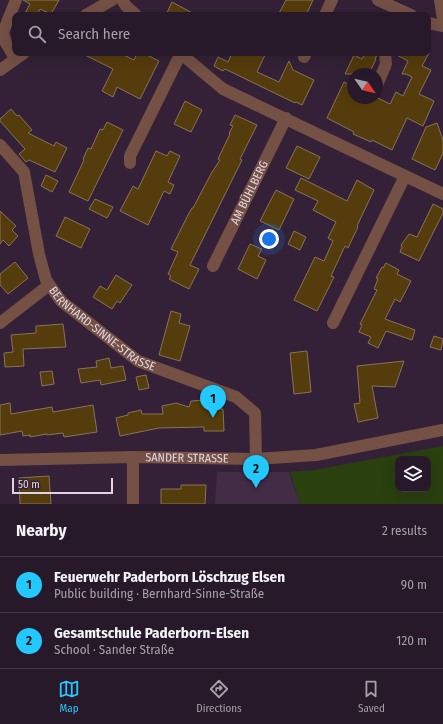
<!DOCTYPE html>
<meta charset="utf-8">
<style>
:root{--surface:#271929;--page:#332635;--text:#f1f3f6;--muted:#a4a0a8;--line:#433846;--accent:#23c9fe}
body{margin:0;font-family:"Fira Sans Condensed",sans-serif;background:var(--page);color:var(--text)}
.controls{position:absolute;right:12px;bottom:12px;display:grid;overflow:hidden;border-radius:8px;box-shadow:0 4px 16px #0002}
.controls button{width:36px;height:36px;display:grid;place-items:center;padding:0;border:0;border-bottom:1px solid var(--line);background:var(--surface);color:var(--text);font:20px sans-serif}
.compass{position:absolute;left:347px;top:68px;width:36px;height:36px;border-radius:50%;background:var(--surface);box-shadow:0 4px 16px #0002;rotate:124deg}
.scale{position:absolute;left:12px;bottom:10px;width:101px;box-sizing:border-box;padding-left:4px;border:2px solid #e1d4e2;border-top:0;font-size:11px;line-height:14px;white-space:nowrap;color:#e1d4e2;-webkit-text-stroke:3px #342137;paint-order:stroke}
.you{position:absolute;left:269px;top:239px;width:14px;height:14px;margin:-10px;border:3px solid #fff;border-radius:50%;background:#1a73e8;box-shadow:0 0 0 6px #1a73e833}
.badge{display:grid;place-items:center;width:26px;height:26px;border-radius:50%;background:var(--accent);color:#111;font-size:13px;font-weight:700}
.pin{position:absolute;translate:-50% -33px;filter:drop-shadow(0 1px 2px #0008)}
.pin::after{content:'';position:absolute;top:21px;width:14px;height:12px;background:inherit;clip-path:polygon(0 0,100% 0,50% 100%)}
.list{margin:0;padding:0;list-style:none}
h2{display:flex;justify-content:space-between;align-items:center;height:52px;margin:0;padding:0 16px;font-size:17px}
h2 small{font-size:13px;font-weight:400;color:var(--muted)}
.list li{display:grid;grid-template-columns:26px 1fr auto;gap:12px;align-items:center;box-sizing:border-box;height:56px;padding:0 16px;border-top:1px solid var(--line)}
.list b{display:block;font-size:15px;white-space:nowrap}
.list p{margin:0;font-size:13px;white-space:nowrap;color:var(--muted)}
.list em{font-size:13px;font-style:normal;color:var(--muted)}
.icon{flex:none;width:22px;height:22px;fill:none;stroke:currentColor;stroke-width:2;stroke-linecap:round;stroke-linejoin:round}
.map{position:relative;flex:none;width:443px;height:504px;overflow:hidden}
.search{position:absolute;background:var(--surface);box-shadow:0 4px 16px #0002;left:12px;right:12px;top:12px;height:44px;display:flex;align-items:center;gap:10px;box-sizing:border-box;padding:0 14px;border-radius:8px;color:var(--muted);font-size:15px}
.sheet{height:164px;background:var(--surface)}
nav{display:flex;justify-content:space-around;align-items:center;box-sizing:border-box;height:56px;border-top:1px solid var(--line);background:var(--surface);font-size:11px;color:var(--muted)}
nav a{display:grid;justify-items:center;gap:2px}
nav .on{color:var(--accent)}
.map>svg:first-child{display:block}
.built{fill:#432c46}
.green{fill:#2a400f;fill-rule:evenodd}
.building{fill:#553c0c;stroke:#867458}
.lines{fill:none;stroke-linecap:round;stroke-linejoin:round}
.minor{stroke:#745045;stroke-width:12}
.labels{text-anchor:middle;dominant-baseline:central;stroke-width:3.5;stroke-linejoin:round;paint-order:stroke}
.street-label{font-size:12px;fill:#e1d4e2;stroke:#342137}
</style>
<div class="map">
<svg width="443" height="504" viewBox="0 0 443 504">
<rect width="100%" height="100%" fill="#342137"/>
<path class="built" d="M217,472h72l11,32h-85z"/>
<path class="green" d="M443,446v58h-143l-10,-32 24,-2zM398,459h30v30h-30z"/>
<path class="building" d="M23,0h36l-8,14 -11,-5 -3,6h-13l6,-11z
M286,0h27l-7,15h-28z
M172,2l24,13h-30z
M81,53h39l14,7 3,-7h6l16,8 -19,38 -23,-12 -4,10 -11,-6 11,-22z
M232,53h34l-9,19 22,10 10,-21 4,9 21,10 -12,25 -6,-3 -1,1 -70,-34 -2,2 -9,-5 4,-9 10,5z
M365,53h13l-3,6h1l-7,15h-24l9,-19 8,4z
M393,53h36l-7,13 9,4 -12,24 15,7 -11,25 -16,-8 -15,32 -20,-10 -1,2 -18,-8 1,-2 -27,-14 17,-36 9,4v12h25l12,6 6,-12 7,4 9,-19 -6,-3h-4l6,-13z
M185,101l17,9 -11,22 -17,-8z
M11,109l6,7 2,-1 13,15 -4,3 26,13 2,-4 11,6 -12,24 -26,-12 -3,2 -7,-8 6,-5 -25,-28v-2z
M235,115l22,10 -17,34 2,1 -52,105 9,4 -10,20 -20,-10 2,-3 -3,-2 10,-22 -7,-3 18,-36 3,-5h1l19,-36 8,-12 -2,-1 12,-25 -1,-1 4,-7 -3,-1z
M107,122l16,8 -35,71 -19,-9 15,-32 -1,-1 5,-11 3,1 9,-20 3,1z
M437,123l6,17v13l-8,17 -23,-11 14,-32z
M297,146l23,11 -11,22 -23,-11z
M156,151l11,5 3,-5 10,5 -12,26 6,3 -4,9 -6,-3 -16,34 -28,-14 13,-25 5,3z
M46,175l12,6 -6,11 -11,-6z
M301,178l46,23 10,-21 17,10 -17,36 1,1 -10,21 -3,-2 -14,30 3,1 -17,34 -23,-11 21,-43 9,4 9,-20 -5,-3 8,-16 -23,-12 5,-9 -23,-11z
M276,190l18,9 -15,31 -19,-9z
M95,199l18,8 -6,11 -18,-9z
M433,204l10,5v4l-24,48 -19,-9 2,-5 -1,-2 8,-11 8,3z
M0,211l16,15 -4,4 6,6 -9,10 -6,-6 -3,4z
M65,217l25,12 -9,19 -25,-12z
M294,231l12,6 -6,13 -12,-6z
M250,244l12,5 -4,7 8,4 -9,19 -19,-10z
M15,262l13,16 -20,16 -8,-9v-11z
M386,263l13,7 -2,4 14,7 -11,21 -5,-3 -10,20 30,11 -3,10 -26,-9 -8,17 -10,-5 3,-6 -12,-5 3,-7 -2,-1 17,-34 -3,-1 4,-10 -2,-1 6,-11 1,1z
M116,275l16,10 -12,18 -3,-2 -5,8 -19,-12 7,-11 7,4z
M171,311l10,3 -2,9 11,3 -10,35 -21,-6z
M63,324l3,23 -43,2 1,17 -19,1 -1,-14 9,-1 -2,-17 25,-2v-7z
M434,336l9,3 -2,11 -11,-3z
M307,351l4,41 -17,2 -4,-41z
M109,358l2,10 12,-2 3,14 -25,5 -1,-5 -19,3 -3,-14 19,-2 -1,-6z
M404,361l-9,26 -23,-1 6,32 -20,4 -4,-18 6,-1 -3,-37z
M52,371l2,13 -12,2 -2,-14z
M146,375l3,13 -10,2 -3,-13z
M204,400v3h10v6h9l1,22h-20v-4l-45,1 -39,8 -4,-18 12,-3v-2l13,-3 1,4h21l-1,-8 14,-3 13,4 2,-6z
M10,403l1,11 41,-7 1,5 40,-7 4,27 -33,5 -1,-4 -16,2v-1l-17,3v-2l-7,1 -1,-5 -22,4v-30z
M49,476l2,28h-31l-1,-26z
M181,485h25l-1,19h-44v-15h20z"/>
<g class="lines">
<g class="minor">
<path d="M122,0l4,6 10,9"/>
<path d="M378,0l33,15"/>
<path d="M440,0l3,19"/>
<path d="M86,15l26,-15"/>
<path d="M325,15l7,-15"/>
<path d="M428,23l15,3"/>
<path d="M180,53l43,36 220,105"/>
<path d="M304,57l2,-4"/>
<path d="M15,58l-9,-15 -3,-11 13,-32"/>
<path d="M0,70l24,-17"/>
<path d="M377,85l9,-21 -1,-11"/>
<path id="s1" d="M0,145l24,27 15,82 7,26 15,21 77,60 98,36 19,16 1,46"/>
<path d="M130,163v-7l51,-103"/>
<path id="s2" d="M213,266l73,-148"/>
<path d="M0,323l49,-38"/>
<path d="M333,323l72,-147"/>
<path id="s3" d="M0,460l133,-3 123,2 60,-4 127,-25"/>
<path d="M133,504v-47"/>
</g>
</g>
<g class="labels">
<g class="street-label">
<text stroke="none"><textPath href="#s2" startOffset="82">AM BÜHLBERG</textPath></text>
<text stroke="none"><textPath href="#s1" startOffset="222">BERNHARD-SINNE-STRASSE</textPath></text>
<text stroke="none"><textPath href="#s3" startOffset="187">SANDER STRASSE</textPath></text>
</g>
</g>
</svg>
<div class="controls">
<button><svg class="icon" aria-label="layers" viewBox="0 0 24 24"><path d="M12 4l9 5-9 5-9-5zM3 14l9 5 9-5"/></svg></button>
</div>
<svg class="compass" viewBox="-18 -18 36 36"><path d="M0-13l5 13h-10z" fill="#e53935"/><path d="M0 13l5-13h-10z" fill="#a4a0a8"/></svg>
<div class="scale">50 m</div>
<div class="you"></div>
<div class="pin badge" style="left:213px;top:418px">1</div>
<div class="pin badge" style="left:256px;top:488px">2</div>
<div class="search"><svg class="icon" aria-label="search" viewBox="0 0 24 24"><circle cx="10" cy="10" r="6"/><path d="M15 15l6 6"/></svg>Search here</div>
</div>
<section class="sheet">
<h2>Nearby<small>2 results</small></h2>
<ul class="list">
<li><span class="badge">1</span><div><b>Feuerwehr Paderborn Löschzug Elsen</b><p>Public building · Bernhard-Sinne-Straße</p></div><em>90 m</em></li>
<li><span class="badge">2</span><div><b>Gesamtschule Paderborn-Elsen</b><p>School · Sander Straße</p></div><em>120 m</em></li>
</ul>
</section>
<nav>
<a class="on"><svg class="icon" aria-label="map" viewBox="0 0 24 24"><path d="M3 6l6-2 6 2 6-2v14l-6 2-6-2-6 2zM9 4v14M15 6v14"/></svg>Map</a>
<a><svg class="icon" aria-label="directions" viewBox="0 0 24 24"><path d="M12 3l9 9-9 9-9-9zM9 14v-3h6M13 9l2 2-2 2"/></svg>Directions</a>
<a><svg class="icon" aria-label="saved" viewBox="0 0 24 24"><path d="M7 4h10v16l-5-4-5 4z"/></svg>Saved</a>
</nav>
